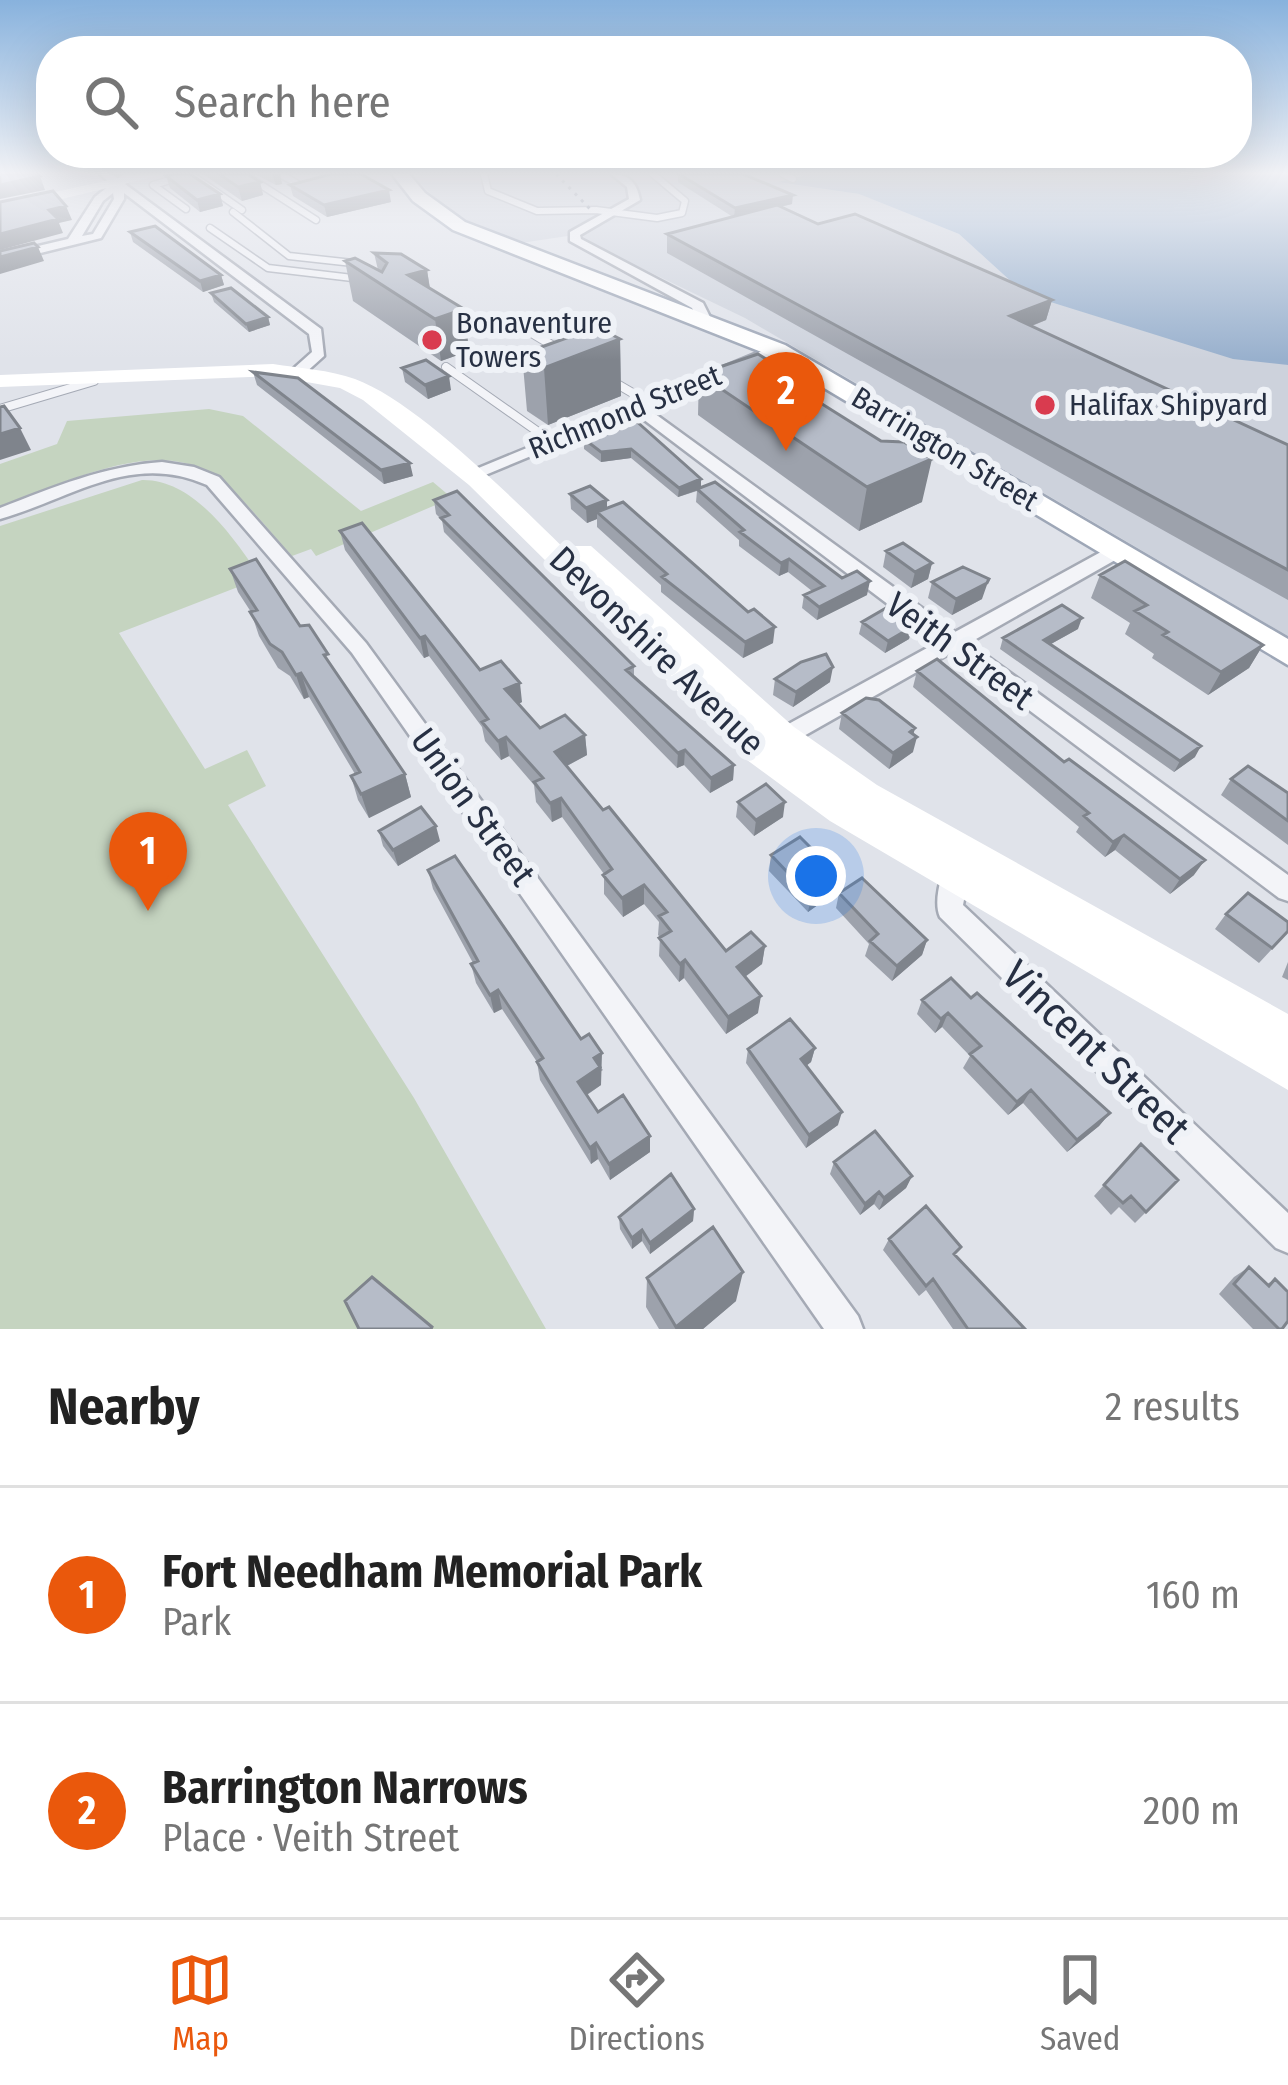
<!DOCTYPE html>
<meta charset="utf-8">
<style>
:root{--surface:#fff;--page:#f2f2f2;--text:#222;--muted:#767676;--line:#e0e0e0;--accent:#ea580c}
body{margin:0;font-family:"Fira Sans Condensed",sans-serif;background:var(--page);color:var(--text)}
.you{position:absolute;left:816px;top:876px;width:42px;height:42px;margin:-30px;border:9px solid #fff;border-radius:50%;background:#1a73e8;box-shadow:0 0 0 18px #1a73e833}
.badge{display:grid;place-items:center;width:78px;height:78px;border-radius:50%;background:var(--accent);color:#fff;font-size:39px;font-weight:700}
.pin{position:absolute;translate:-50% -99px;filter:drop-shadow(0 3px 6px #0008)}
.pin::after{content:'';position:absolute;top:63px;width:42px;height:36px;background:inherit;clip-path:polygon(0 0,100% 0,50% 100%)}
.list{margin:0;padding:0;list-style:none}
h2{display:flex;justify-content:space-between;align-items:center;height:156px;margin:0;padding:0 48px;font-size:51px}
h2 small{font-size:39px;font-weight:400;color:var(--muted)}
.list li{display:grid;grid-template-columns:78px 1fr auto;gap:36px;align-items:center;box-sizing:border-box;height:216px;padding:0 48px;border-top:3px solid var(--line)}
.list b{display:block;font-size:45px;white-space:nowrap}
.list p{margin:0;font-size:39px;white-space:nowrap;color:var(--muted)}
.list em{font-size:39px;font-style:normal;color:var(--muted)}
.icon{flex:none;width:66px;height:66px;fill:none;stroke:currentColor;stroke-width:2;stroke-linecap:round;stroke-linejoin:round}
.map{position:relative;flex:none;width:1288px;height:1329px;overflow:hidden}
.search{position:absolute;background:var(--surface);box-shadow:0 12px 48px #0002;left:36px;right:36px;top:36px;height:132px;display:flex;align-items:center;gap:30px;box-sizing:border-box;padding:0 42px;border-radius:48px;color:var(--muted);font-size:45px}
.sheet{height:588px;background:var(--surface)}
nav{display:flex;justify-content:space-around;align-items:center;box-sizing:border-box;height:168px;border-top:3px solid var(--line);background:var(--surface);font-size:33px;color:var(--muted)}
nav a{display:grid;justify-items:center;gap:6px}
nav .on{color:var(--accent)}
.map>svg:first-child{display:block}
.built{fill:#cdd2dc}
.green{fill:#c5d4c0}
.water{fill:#98b0cd}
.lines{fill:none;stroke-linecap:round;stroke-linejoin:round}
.lane-far1-casing{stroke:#a5aab5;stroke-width:9}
.lane-casing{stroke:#a5aab5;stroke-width:10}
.street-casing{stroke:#a5aab5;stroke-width:5}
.primary-casing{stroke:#9ea7b7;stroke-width:5}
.lane-far1{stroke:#f3f4f8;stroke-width:6}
.lane{stroke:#f3f4f8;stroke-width:8}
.street{fill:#f3f4f8;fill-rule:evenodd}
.secondary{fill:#fff;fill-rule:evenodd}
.primary{fill:#fff;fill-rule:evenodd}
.rail{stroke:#788295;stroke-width:3;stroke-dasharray:3 6;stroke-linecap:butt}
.wall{fill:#9da2ac}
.shaded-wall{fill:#7f848c}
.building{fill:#b6bcc8;stroke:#7f848c;stroke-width:3}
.poi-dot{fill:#d93b4f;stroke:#eff2f7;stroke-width:4.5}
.labels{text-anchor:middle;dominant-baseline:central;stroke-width:12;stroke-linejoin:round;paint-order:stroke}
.far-poi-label{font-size:30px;fill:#273043;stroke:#eff2f7;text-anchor:start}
.far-street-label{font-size:30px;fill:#273043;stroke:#eff2f7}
.street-label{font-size:36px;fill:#273043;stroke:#eff2f7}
.near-street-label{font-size:42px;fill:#273043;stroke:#eff2f7}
</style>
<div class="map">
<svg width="1288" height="1329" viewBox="0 0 1288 1329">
<rect width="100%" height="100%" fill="#e0e3ea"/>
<path class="built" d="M424,174h386l-29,9 78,11 100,40 66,60 263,71v271l-543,-318 -164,-79v-5l-60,9 -68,-27 -39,-39z"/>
<path class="green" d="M209,409l34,7 118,95 72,-29 19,16 -136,58 -5,-7 -19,7c-26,-28 -53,-66 -86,-85 -58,-32 -150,16 -206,35v-42l57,-20 10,-23z
M142,480c52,-1 92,58 119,98l-142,55 86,136 42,-19 19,36 -38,19 186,293 132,231h-546v-803z"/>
<path class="water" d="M810,174h478v191l-55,-6 -208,-65 -66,-60 -100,-40 -81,-12z"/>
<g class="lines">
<defs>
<path id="lane-far1" d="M190,174l52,36
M244,174l72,46
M280,174l23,13
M484,174l4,17 49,20 59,-1 61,8 25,-5 3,-12 -32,-27
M783,174l10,5
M181,177l-28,8 33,24
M233,212l56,44 64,7
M210,228l58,40 93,11"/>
<path id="lane" d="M456,311l28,14 41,4 35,21
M446,367l105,74
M612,381l36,21
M0,409l94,-28"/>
<path id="street" d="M100,174h12l6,5 5,-5h12l-10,10 196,145 3,27 -21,19h-10v-6l19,-17 -3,-18 -185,-141v6l-23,39 -101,25v-8l68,-16 27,-42 16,-13zM113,193l1,6 -21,35 -11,2 21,-35z
M611,174c18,0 26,9 29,26l-60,35 1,4 122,64 8,16 -2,3h-10l-7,-14 -122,-67v-9l59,-33 -2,-12z
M772,347l12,3 -137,58 308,224 155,-85h14l2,4 -2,4 -155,88 319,232v26l-9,-3 -327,-246 -173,98h-16l-3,-6 3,-6 175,-96 -303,-229 -157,65 -6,1 -8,-5z
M162,462l32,5 25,10 147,166 492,673 5,13h-39l-472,-676 -145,-168c-76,-34 -136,14 -207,34v-11c54,-21 104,-42 162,-46z
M957,857l9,3 4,8 -7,37 325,308v40l-12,-5 -336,-331c-7,-15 1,-42 8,-57z"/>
<path id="primary" d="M392,174h17l16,19 40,29 320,123 503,294v26l-519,-310 -316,-125 -40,-29z"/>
</defs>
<use href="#lane-far1" class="lane-far1-casing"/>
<use href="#lane" class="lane-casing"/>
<use href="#street" class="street-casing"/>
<use href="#primary" class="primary-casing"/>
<use href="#lane-far1" class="lane-far1"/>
<use href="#lane" class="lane"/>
<use href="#street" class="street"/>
<path class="secondary" d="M137,174h28l-165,40v-10z
M273,364c26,4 57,6 82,15 63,23 163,125 214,174l4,-7h18l203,181 83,58 411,229v76l-458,-269 -83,-61 -278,-275 -106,-85 -23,-12 -67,-12 -273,11v-12z"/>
<use href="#primary" class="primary"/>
<path class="rail" d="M556,174l37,38"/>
</g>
<path class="wall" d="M203,174h45l12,8 3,13 -21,6z
M255,174h25l2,10 -6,1z
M676,174h67l49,30 -11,3 37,17 234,76 -6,20 -14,6 256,119v155l-621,-347v-19l66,-17 -55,-35v-6z
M166,176l54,18 3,12 -23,6 -30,-24z
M290,185l101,17 -64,15 -34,-21z
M130,232l91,43 3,10 -21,7 -70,-50z
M374,253l53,17 3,18 34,21 5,42 -28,10 -88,-60 -8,-40 33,9z
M211,293l57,24 2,8 -21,7 -35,-30z
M620,339l1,57 -73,29 -21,-14 -5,-57z
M402,368l49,22 -23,9 -23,-17z
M253,372l160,104 -29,8 -127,-99z
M699,374l82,5 100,62 41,61 -63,29 -161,-116z
M635,420l66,59v8l166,108 -50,25 -15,-12 2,-13 8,-4 -24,-19 -9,4 -40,-30v-6l-43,-38 1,-11 -19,6 -47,-39 -30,4 -17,-13v-10z
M570,494l37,6v8l166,135 -30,15 -82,-66v-7l-64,-58v-8l-10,4 -16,-14z
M434,500l200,166v10l100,89 -1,15 -23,13 -26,-28 -7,3 -233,-236 -2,-12 -6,-6z
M340,531l140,139 42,32 -4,2 22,24 45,7 2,20 -20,11 36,44 123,141 39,-5 -3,18 -17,13 13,36 -32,21 -42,-56 -5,4 -20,-26 1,-19 -2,-2 1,-13 -15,-18 -21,13 -19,-23v-20l-42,-57 -10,5 -16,-20 -2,-17 -25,-29 -8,4 -16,-19 -3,-14 -53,-71 -5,2 -79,-108z
M886,551l46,12 -4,16 -17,9 -28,-21z
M230,569l70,57 32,41 73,107 6,23 -42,21 -11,-18 -7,-24 4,-2 -46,-77 -5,2 -14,-23 -12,-8 -19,-32 -8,-24 -13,-20z
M1100,575l163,70 -14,23 -41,27 -56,-37 2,-4 -29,-20 5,-11 -39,-25z
M932,582l50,17 -30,16 -24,-17z
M862,622l50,5 -3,12 -24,14 -26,-19z
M1078,629l-27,15 144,113 -21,15 -174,-123 3,-11z
M917,671l277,204 -24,19 -55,-44 -10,7 -29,-25 3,-5 -166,-140z
M775,679l55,3 -37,25 -20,-12z
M842,713l71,39 -24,17 -50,-40z
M1231,779l57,14v52l-67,-50z
M738,802l45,15 -29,19 -18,-19z
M379,831l61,10 -42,25 -15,-20z
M771,855l69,22 -4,15 -28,20 -39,-41z
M428,870l175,200 -3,2 1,13 -14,10 11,17 52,40 -40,28 -12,-21 -7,5 -51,-84 -3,-18 -35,-53 -8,4 -18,-30 -5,-19 2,-1 -40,-74z
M839,893l88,47 -5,15 -30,26 -27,-25 4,-12 -33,-36z
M1226,914l62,18 -29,31 -44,-34z
M1288,962v18l-6,-3z
M971,998l139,115 -11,13 -32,26 -44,-49 -15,12 -45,-47 7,-12 -28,-29 -7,6 -18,-19 5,-14z
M815,1048l-4,14 -5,4 32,59 -32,23 -60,-85 2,-14z
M1141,1144l37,36 -43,43 -16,-16 -8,8 -17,-19z
M834,1162l78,14 -6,12 -27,22 -5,-6 -14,11 -30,-41z
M694,1209l-1,12 -43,33 -8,-13 -10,8 -12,-20 -1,-12z
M889,1239l66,16 70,74h-72l-27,-39 -7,6 -36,-46z
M1249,1267l18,17 8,-5 7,50h-29l-34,-35 15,-17z
M647,1278l89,23 -33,28h-44l-13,-22z"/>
<path class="shaded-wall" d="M272,174h8l2,10 -6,1z
M40,176l5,14 -45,9v-14z
M260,182l3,13 -21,6 -4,-14z
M389,190l2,12 -64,15 -3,-12z
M220,194l3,12 -23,6 -3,-12z
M793,195l-1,9 -58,13 1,-9z
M66,206l6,14 -13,3 4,10 -63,17v-16l49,-24z
M38,247l6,14 -44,13v-17z
M427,270l6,40 -25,-35z
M221,275l3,10 -21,7 -3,-11z
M1052,300l-6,20 -41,16 5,-20z
M464,309l5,42 -28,10 -6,-42z
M268,317l2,8 -21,7 -3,-8z
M620,339l1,57 -73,29 -4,-57z
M449,376l2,14 -23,9 -3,-14z
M20,428l11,22 -31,10v-26z
M631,449v9l-30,4v-10z
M932,459l-10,43 -63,29 8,-44z
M410,463l3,13 -29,8 -3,-14z
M701,479v10l-23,8 1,-9z
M607,500v15l-10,-3v7l-10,4 -1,-15z
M789,559l-1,13 -9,4 2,-13z
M932,563l-4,16 -17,9 4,-16z
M989,579l-7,20 -30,16 4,-16z
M870,581l-3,14 -50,25 2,-13z
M1082,618l-4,11 -38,21 4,-10z
M775,627l-2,16 -30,15 2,-16z
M912,627l-3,12 -24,14 3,-12z
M425,636l4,20 -5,2 -4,-20z
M1263,645l-14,23 -41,27 13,-23z
M833,667l-3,15 -37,25 3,-15z
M301,673l8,24 -5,2 -8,-24z
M520,683l2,19 -14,7 -3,-20z
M915,728l-3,12 5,-3 -4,15 -24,17 4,-16z
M585,735l2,20 -30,16 -2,-19z
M506,737l3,19 -8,4 -3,-19z
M1201,746l-6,11 -21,15 6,-11z
M685,750l-1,15 -7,3 1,-15z
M734,765l-1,15 -23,13 1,-15z
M405,774l6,23 -42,21 -8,-24z
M561,798l1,19 -10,5 -2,-19z
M785,802l-2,15 -29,19 2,-16z
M436,826l4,15 -42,25 -5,-16z
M1124,835l-9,15 -10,7 8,-15z
M1205,860l-11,15 -24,19 10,-15z
M840,877l-4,15 -28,20 3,-15z
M644,885v19l-21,13 -1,-19z
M927,940l-5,15 -30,26 5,-15z
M765,946l-3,18 -27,20 2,-17z
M685,960l-1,18 -5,4 1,-18z
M498,990l4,19 -8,4 -4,-18z
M761,996l-3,17 -32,21 2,-17z
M948,1013l-6,14 -7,6 6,-14z
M815,1048l-4,14 -13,10 3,-13z
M602,1053l-1,32 -21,14 -2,-17 16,-24z
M1031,1090l-8,13 -15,12 9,-13z
M842,1112l-4,13 -32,23 3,-13z
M1110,1113l-11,13 -32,26 10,-12z
M650,1136v16l-40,28 -1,-16z
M596,1143l2,16 -7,5 -1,-16z
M912,1176l-6,12 -27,22 5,-12z
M879,1192l-5,12 -14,11 5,-11z
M694,1209l-1,12 -43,33v-11z
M642,1230v11l-10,8v-11z
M743,1272l-7,29 -33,28h-27v-2z"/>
<path class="building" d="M0,174h38l2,2 -40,9z
M174,174h16l30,20 -23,6 -31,-24z
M219,174h29l12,8 -22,5z
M331,174h30l28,16 -65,15 -34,-20z
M679,174h64l50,21 -58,13z
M53,191l13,15 -17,4 9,9 -58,15v-32z
M777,205l41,19 37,-10 197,86 -42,16 278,129v125l-621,-336z
M155,226l66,49 -21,6 -70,-49z
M34,243l4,4 -38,10v-6z
M374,253l27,1 26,16 -19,5 56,34 -29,10 -90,-58 10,-3 27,14 5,-9z
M231,288l37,29 -22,7 -35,-31z
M597,327l23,12 -76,29 -22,-14z
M758,354l24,15 -3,8 102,64 23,1 28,17 -65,28 -168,-113z
M426,360l23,16 -24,9 -23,-17z
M253,372l45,6 112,85 -29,7z
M4,406l16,22 -20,6v-27z
M635,420l66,59 -22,9 -48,-39 -30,3 -17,-13z
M715,482l127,96 15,-7 13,10 -51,26 -15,-12 20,-9 -35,-27 -8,4 -41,-31 4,-2 -47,-41z
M590,486l17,14 -21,8 -16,-14z
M457,491l177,175 -8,4 108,95 -23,13 -26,-28 -7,3 -237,-235 8,-3 -15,-15z
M623,502l125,110 6,-3 21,18 -30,15 -83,-65 5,-3 -70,-62z
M362,523l118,147 21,-9 19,22 -15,6 35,39 25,-13 20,20 -30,17 48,58 6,-3 117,144 25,-19 14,14 -28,21 24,29 -33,21 -43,-57 -5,4 -21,-26 12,-7 -12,-15 8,-4 -23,-27 -22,13 -19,-23 9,-6 -51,-71 -11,5 -16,-21 9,-4 -37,-41 -8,4 -16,-19 6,-3 -63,-83 -5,2 -80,-107z
M903,543l29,20 -17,9 -29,-21z
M256,559l44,67 9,-1 19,29 -4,1 81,119 -44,20 -10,-18 9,-4 -59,-99 -5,2 -14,-23 -12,-8 -20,-32 7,-2 -27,-41z
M1125,561l138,84 -42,27 -58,-37 5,-3 -33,-21 12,-6 -47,-30z
M963,567l26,12 -2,4 -31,16 -24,-17z
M1062,605l20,13 -38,22 157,106 -21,15 -177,-123z
M886,608l26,19 -24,14 -26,-19z
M826,654l7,13 -37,25 -21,-13 26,-17z
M937,659l127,103 5,-3 136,101 -25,19 -56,-44 -11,7 -29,-26 5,-3 -172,-142z
M866,698l13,2 36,28 -5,4 7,5 -24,16 -51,-40z
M1248,766l40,27v28l-57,-42z
M766,784l19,18 -29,18 -18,-18z
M421,807l15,19 -43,24 -14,-19z
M800,837l40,40 -29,20 -40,-42z
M455,856l126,183 8,-5 13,19 -8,5 6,9 -22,15 20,30 25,-17 27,41 -41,28 -13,-21 -6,5 -53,-86 6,-4 -45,-68 -8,5 -19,-31 7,-3 -50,-91z
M862,878l65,62 -30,26 -27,-25 8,-7 -39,-41z
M1248,893l40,29v9l-16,17 -46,-34z
M951,978l20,20 6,-5 133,120 -33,27 -46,-50 -14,12 -47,-48 11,-8 -33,-33 -7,6 -19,-19z
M790,1019l25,29 -14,11 41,53 -33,23 -61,-86z
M875,1131l37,45 -28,22 -5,-6 -14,12 -31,-42z
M1141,1144l37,36 -32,32 -15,-16 -8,7 -19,-18z
M671,1174l23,35 -44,34 -8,-13 -10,8 -13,-21z
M926,1206l35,41 -7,7 71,75h-57l-35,-50 -7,7 -37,-47z
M713,1227l30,45 -67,55 -29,-49z
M1249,1267l20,19 6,-7 13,13v29l-6,8h-3l-45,-45z
M372,1277l60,50 -1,2h-72l-14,-28z"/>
<linearGradient id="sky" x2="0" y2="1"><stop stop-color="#88b2dd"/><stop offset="0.48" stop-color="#f1f2f6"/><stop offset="1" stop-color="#f1f2f6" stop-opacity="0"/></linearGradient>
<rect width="1288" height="360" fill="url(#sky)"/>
<g class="poi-dot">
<circle cx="432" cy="340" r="12"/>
<circle cx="1045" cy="405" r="12"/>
</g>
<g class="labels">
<g class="far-poi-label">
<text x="456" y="323">Bonaventure<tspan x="456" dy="34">Towers</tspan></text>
<text x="1069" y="405">Halifax Shipyard</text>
</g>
<g class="far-street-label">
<text transform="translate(625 412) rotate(-22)">Richmond Street</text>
<text transform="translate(945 449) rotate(31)">Barrington Street</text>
</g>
<g class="street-label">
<text transform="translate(657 651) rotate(44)">Devonshire Avenue</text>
<text transform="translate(960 651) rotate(36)">Veith Street</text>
<text transform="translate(473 807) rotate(54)">Union Street</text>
</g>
<g class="near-street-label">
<text transform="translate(1096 1052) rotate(44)">Vincent Street</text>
</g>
</g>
</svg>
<div class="you"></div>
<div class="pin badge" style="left:148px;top:911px">1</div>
<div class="pin badge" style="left:786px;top:451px">2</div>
<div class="search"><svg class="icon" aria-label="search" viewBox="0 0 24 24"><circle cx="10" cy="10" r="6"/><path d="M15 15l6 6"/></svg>Search here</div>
</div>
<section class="sheet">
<h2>Nearby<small>2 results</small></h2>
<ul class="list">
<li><span class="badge">1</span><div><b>Fort Needham Memorial Park</b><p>Park</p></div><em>160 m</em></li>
<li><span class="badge">2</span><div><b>Barrington Narrows</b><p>Place · Veith Street</p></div><em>200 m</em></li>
</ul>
</section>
<nav>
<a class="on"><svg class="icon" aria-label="map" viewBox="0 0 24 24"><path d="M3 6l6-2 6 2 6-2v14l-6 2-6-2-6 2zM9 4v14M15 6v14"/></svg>Map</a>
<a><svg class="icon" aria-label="directions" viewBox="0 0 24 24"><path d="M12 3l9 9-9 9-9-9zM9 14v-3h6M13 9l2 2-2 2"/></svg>Directions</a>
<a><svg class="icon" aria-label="saved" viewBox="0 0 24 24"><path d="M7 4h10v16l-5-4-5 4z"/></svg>Saved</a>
</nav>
